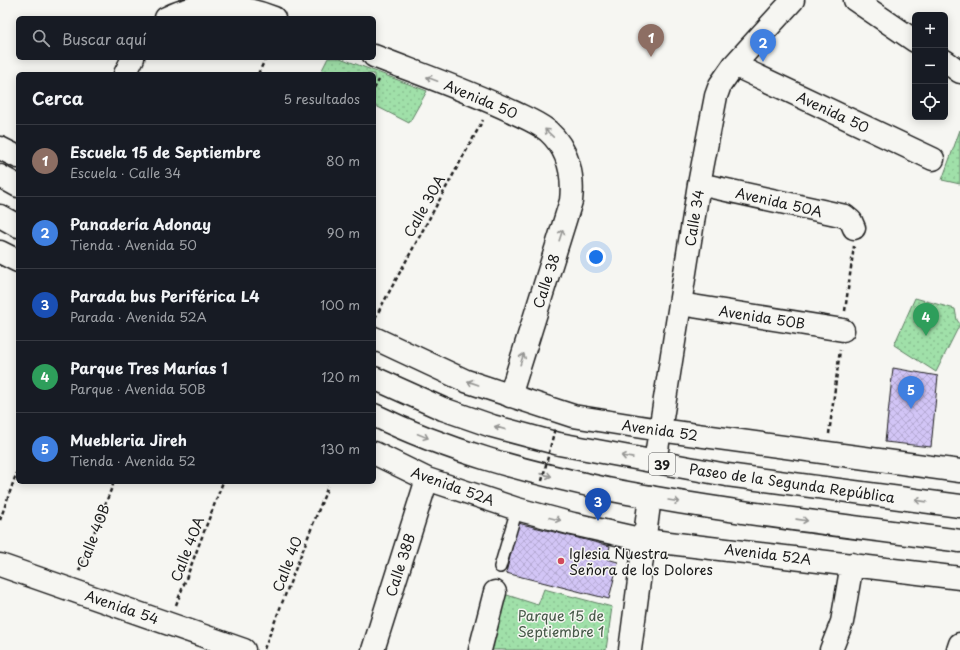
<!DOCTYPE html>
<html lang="es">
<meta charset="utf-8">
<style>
:root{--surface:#171b24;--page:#242831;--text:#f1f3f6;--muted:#9ea1a6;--line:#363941;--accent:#ea580c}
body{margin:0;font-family:"Playpen Sans",sans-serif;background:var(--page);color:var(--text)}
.controls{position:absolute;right:12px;top:12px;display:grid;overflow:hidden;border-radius:6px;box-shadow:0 2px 10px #0003}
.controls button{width:36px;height:36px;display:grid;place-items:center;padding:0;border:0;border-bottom:1px solid var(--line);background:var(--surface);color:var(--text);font:20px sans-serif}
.you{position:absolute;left:596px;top:257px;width:14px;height:14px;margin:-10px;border:3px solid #fff;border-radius:50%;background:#1a73e8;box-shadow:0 0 0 6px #1a73e833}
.badge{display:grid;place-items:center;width:26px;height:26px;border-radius:50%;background:var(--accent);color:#fff;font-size:13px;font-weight:700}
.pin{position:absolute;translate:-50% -33px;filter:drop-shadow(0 1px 2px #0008)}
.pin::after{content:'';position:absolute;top:21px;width:14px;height:12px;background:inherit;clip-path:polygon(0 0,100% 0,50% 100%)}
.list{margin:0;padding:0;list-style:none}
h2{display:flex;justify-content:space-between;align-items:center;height:52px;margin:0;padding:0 16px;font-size:17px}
h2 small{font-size:13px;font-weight:400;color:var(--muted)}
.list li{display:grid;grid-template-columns:26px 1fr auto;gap:12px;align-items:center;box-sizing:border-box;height:72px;padding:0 16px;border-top:1px solid var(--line)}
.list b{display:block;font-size:15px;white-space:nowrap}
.list p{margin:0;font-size:13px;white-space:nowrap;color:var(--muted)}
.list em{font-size:13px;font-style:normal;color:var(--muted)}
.icon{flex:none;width:22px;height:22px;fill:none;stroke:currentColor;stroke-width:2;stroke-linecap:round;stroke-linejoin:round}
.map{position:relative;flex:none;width:960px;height:650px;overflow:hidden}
.search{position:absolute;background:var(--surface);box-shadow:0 2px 10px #0003;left:16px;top:16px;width:360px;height:44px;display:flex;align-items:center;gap:10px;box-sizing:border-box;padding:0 14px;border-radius:6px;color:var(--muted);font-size:15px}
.panel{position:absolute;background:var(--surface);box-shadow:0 2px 10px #0003;left:16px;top:72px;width:360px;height:412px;border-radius:6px}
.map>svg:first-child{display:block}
.park{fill:url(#park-dots);stroke:#5e7e62}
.building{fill:url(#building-cross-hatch);stroke:#1c1c1c}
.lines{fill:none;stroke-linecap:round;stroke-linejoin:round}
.lane-casing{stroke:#1c1c1c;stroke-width:14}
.street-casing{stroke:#1c1c1c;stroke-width:25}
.secondary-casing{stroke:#1c1c1c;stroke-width:25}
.highway-casing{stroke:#1c1c1c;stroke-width:25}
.path{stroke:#1c1c1c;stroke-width:2.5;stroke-dasharray:4 3;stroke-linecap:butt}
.lane{stroke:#f6f6f2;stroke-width:11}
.street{stroke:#f6f6f2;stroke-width:22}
.secondary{stroke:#f6f6f2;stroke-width:22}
.highway{stroke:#f6f6f2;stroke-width:22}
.path-bridge{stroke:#1c1c1c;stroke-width:2.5;stroke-dasharray:4 3;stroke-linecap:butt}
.oneway{stroke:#949492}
.poi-dot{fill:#d1495b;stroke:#f6f6f2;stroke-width:1.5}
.labels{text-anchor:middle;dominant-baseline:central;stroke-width:3;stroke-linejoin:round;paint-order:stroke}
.shield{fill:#f6f6f2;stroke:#5d5d5c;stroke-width:1}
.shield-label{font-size:13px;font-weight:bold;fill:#1c1c1c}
.street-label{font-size:14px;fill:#1c1c1c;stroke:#f6f6f2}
.poi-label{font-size:14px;fill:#1c1c1c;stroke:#f6f6f2;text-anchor:start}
.park-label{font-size:14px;fill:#445746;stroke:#f6f6f2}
</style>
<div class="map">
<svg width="960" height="650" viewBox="0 0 960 650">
<defs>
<pattern id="park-dots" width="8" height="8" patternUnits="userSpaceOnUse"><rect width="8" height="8" fill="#a0e0a9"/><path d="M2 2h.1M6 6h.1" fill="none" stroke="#89c091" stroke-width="1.8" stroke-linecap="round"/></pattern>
<pattern id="building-cross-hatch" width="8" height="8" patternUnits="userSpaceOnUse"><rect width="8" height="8" fill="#d2c5f6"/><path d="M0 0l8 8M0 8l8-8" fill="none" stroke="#b4a9d2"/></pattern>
</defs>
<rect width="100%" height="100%" fill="#f6f6f2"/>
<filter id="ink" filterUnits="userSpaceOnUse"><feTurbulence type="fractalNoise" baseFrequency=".025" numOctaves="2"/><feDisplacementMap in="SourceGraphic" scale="8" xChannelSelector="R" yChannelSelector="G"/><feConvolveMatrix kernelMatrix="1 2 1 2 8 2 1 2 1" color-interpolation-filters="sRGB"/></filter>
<g filter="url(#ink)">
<path class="park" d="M328,58h12l87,33 -18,32 -35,-18v-31h-54z
M960,130v54l-18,-4z
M915,298l40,11 2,11 3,4 -24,48 -42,-27z
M544,589l68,18 -6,43h-121l19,-56 34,11z"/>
<path class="building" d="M893,368l45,8 -7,71 -46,-5z
M518,523l92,23 -3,13 11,3 -9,37 -103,-26z"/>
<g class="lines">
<defs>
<path id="lane" d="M500,567l17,-58"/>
<path id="street" d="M855,0l60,41
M166,18c35,-18 72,-14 108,0
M374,56c46,18 92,34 137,55 12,6 26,11 37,20 20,18 26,44 23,70l-61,195
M945,61l15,11
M734,65l199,94
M125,74l8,-16
M0,148l18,9
M699,184l146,32 6,5 3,7
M0,252l18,9
M680,304l163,26
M374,338l92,43 107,35 87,14 300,41
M374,453l53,26 90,30 56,15 71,16 316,38
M655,462l44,-278 17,-88 4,-11 14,-20 59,-65
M0,565l244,85
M373,650l54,-171
M480,650l15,-58
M831,650l11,-28 10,-58
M958,650l2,-6"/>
<path id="secondary" d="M630,650l20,-153"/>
<path id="highway" d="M0,176l18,10
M0,216l18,10
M374,378l69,31 49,17 67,18 168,31 233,31
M374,415c73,36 153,57 233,74 116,23 235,36 353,52"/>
</defs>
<use href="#lane" class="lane-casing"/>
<use href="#street" class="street-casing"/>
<use href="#secondary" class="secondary-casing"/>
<use href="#highway" class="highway-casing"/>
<path class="path" d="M258,74l8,-16
M374,89l5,-9
M845,311l9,-65
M375,318l108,-198
M829,434l11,-84
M0,520l18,-51
M79,571l35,-89
M176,605l47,-123
M264,649l64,-163"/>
<use href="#lane" class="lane"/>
<use href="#street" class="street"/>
<use href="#secondary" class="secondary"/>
<use href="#highway" class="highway"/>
<path class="path-bridge" d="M542,481l13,-53"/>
</g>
<defs><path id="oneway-shaft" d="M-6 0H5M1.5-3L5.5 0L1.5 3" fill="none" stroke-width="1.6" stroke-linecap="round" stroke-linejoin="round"/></defs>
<g class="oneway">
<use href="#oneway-shaft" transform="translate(432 79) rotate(-159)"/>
<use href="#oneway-shaft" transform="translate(549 133) rotate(-136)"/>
<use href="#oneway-shaft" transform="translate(561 235) rotate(-72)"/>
<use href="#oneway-shaft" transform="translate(522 359) rotate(-72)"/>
<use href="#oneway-shaft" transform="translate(473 383) rotate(-161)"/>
<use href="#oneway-shaft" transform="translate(500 428) rotate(-164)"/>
<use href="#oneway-shaft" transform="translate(423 436) rotate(22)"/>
<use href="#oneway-shaft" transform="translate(627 457) rotate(-169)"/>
<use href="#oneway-shaft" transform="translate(546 475) rotate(13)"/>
<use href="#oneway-shaft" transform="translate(674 501) rotate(9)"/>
<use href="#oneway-shaft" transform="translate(921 501) rotate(-172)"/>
<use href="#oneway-shaft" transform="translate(555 519) rotate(14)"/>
<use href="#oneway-shaft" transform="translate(802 520) rotate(8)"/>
</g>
</g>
<circle class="poi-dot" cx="561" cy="561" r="4"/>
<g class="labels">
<rect class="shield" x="649" y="453" width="26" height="22" rx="3"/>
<g class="shield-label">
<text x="662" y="464">39</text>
</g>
<g class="street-label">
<text transform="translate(481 99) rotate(23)">Avenida 50</text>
<text transform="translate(833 112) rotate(25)">Avenida 50</text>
<text transform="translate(779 202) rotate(13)">Avenida 50A</text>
<text transform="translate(424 206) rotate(-61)">Calle 30A</text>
<text transform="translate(694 218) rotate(-81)">Calle 34</text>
<text transform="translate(546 281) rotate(-72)">Calle 38</text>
<text transform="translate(762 317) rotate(9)">Avenida 50B</text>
<text transform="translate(660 430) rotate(8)">Avenida 52</text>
<text transform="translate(792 483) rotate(8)">Paseo de la Segunda República</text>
<text transform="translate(453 486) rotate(20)">Avenida 52A</text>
<text transform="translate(93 536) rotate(-69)">Calle 40B</text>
<text transform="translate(187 549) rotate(-69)">Calle 40A</text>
<text transform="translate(768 554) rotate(7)">Avenida 52A</text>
<text transform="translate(287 564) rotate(-69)">Calle 40</text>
<text transform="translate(400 565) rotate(-72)">Calle 38B</text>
<text transform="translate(122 607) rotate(19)">Avenida 54</text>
</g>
<g class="poi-label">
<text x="569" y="553">Iglesia Nuestra<tspan x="569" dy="16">Señora de los Dolores</tspan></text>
</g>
<g class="park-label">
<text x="561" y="615">Parque 15 de<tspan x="561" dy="16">Septiembre 1</tspan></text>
</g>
</g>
</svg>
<div class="controls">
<button>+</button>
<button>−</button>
<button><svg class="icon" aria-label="locate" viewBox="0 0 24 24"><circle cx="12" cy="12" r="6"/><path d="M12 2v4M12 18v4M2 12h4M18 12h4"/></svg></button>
</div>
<div class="you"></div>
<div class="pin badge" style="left:651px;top:57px;background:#8d6e63">1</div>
<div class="pin badge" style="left:763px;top:62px;background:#3f7fe0">2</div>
<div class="pin badge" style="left:598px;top:521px;background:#1a4fb4">3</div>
<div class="pin badge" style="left:926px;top:336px;background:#2e9e5b">4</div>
<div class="pin badge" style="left:911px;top:409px;background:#3f7fe0">5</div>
<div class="search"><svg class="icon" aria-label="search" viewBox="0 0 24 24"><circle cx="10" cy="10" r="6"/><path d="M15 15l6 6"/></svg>Buscar aquí</div>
<section class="panel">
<h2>Cerca<small>5 resultados</small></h2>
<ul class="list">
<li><span class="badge" style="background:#8d6e63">1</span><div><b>Escuela 15 de Septiembre</b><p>Escuela · Calle 34</p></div><em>80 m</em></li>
<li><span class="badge" style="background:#3f7fe0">2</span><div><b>Panadería Adonay</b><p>Tienda · Avenida 50</p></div><em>90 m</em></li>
<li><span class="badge" style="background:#1a4fb4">3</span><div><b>Parada bus Periférica L4</b><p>Parada · Avenida 52A</p></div><em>100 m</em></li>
<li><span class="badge" style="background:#2e9e5b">4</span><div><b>Parque Tres Marías 1</b><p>Parque · Avenida 50B</p></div><em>120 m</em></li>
<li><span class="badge" style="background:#3f7fe0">5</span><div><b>Muebleria Jireh</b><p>Tienda · Avenida 52</p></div><em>130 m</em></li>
</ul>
</section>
</div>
